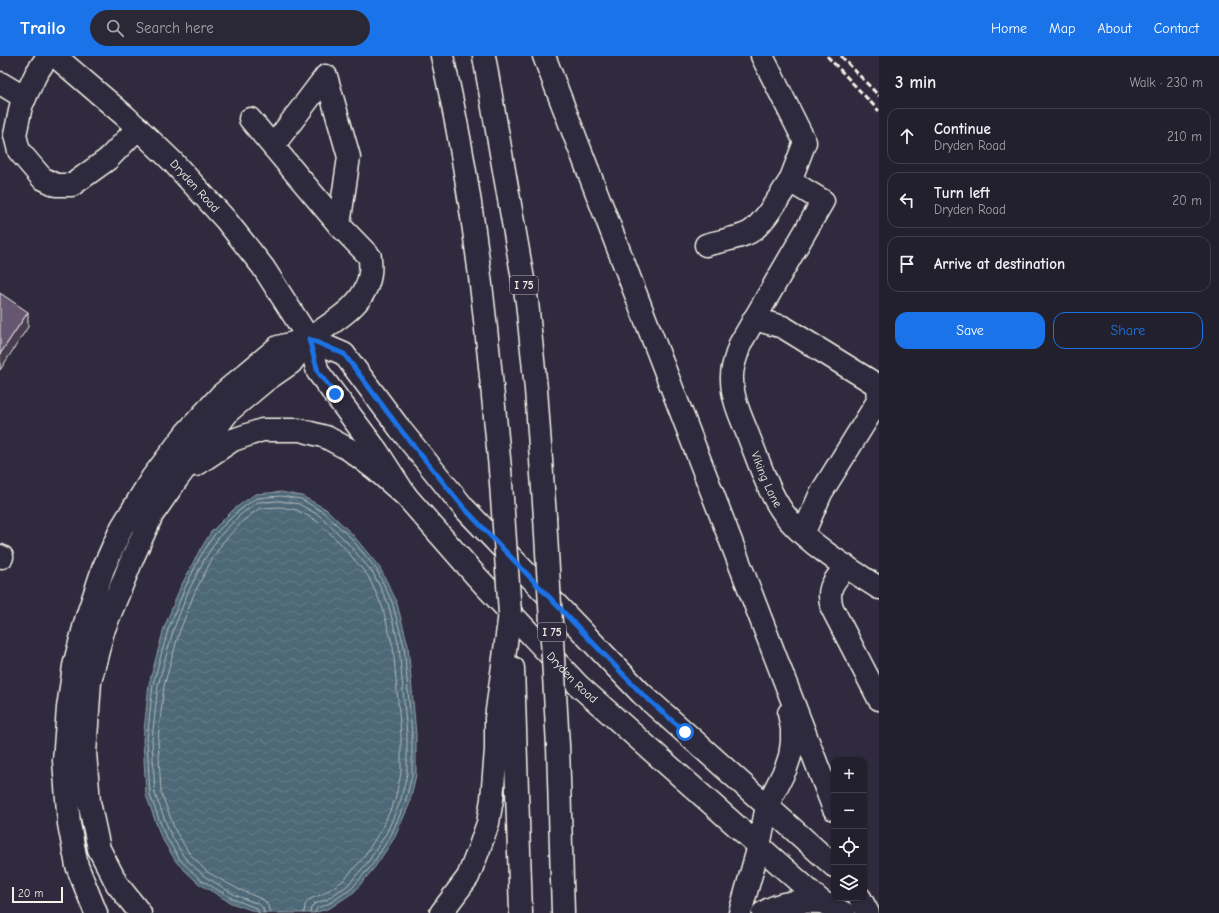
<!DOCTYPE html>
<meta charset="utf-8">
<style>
:root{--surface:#23202e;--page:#2b2836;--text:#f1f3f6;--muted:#a3a3aa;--line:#403e4a;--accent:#1a73e8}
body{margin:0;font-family:"Comic Neue",sans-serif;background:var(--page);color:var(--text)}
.controls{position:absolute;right:12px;bottom:12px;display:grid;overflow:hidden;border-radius:8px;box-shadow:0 1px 3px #0004}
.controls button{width:36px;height:36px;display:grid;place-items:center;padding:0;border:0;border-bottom:1px solid var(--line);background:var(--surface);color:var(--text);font:20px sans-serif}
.scale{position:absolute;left:12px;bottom:10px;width:51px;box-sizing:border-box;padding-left:4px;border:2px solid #f4f1e8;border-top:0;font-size:11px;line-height:14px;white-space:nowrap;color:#f4f1e8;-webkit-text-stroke:3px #2f2a3d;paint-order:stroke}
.stop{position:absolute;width:12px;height:12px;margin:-9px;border:3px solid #1a73e8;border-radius:50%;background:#fff}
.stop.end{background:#1a73e8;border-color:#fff;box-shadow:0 1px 4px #0008}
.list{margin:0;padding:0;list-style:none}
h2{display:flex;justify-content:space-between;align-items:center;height:52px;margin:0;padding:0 16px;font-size:17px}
h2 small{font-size:13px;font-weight:400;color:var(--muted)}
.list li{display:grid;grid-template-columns:26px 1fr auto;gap:12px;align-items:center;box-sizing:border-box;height:56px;margin:0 8px 8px;padding:0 8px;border:1px solid var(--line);border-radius:12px}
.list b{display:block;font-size:15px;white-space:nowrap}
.list p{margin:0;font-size:13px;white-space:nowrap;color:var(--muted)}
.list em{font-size:13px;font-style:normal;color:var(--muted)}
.actions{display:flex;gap:8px;padding:12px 16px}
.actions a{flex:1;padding:9px 0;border:1px solid var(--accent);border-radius:12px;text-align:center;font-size:14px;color:var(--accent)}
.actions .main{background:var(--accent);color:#fff}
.icon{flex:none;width:22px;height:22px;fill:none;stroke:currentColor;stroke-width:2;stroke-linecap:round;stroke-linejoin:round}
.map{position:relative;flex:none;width:879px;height:857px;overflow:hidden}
header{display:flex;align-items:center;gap:24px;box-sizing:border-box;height:56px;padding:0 20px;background:var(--accent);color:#fff}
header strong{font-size:19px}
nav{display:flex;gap:22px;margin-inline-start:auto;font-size:14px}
.search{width:280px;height:36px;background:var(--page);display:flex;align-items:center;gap:10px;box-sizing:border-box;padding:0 14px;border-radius:22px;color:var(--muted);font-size:15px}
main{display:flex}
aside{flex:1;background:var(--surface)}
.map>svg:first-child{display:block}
.water{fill:url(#water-waves);stroke:#909ea4}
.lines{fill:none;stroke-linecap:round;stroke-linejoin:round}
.shore{stroke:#b2babb;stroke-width:1}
.minor-casing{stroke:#f4f1e8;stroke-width:25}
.major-casing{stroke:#f4f1e8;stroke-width:25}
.highway-casing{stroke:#f4f1e8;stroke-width:25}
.minor{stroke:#2f2a3d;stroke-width:22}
.major{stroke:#2f2a3d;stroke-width:22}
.highway{stroke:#2f2a3d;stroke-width:22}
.rail{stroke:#f4f1e8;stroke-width:3;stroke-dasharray:6 3;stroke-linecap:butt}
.highway-bridge-casing{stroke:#f4f1e8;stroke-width:25;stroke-linecap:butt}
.highway-bridge{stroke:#2f2a3d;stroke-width:22}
.shaded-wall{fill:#473c4f;stroke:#f4f1e8}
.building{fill:#665671;stroke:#f4f1e8}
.route{stroke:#1a73e8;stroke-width:5}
.labels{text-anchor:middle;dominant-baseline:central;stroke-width:3;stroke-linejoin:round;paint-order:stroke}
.shield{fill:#2f2a3d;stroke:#b9b5b5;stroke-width:1}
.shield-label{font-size:11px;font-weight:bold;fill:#f4f1e8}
.street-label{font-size:12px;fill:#f4f1e8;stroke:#2f2a3d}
</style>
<header>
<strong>Trailo</strong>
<div class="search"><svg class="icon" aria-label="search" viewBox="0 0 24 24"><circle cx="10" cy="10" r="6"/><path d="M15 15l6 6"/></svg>Search here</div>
<nav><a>Home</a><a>Map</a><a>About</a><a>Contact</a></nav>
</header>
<main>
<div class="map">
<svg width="879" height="857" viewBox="0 0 879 857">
<defs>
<pattern id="water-waves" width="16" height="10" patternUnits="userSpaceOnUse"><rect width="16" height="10" fill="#4e6777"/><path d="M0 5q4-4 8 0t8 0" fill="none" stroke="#687d8a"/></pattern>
</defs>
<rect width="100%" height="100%" fill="#2f2a3d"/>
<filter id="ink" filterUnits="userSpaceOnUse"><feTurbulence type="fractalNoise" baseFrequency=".025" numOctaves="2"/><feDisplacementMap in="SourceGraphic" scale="8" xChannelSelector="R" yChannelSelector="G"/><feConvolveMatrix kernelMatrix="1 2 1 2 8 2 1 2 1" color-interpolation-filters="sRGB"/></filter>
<g filter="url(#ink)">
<path class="water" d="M281,436l21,4 24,13 27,26 27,33 16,32 12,45 8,89v41l-7,30 -14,32 -20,30 -21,25 -24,16 -16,5h-54l-29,-10 -33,-20 -21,-20 -16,-26 -15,-42 -3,-55 6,-56 15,-56 16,-40 17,-33 14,-23 23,-23 21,-15z"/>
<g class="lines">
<path class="shore" d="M259,857l-1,-3 -2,-2 -23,-9 -32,-19 -21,-20 -15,-25 -15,-40 -3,-55 6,-56 15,-54 16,-40 16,-33 14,-22 23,-23 19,-14 25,-2 20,3 22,13 27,25 27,33 15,32 12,44 8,89v40l-7,28 -14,32 -19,30 -21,24 -23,15 -11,4 -2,5
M264,857l-1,-5 -4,-4 -24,-9 -31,-19 -20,-19 -14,-24 -15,-39 -3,-54 6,-55 15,-54 15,-39 16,-32 14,-22 22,-23 18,-13 23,-1 18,3 21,12 26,25 27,32 15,30 11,43 8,89v39l-7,28 -13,30 -19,30 -20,23 -22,15 -12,4 -3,4 -1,5
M270,857l-2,-7 -4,-6 -26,-11 -31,-17 -18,-19 -14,-23 -14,-38 -3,-52 6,-54 15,-53 15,-39 16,-31 13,-21 21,-22 16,-12 20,-1 17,3 20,11 25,24 26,31 14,30 11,41 8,88v38l-6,27 -14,30 -18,28 -19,22 -21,14 -13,5 -5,6 -1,8"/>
<defs>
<g id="minor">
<path d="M48,0l-12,18 -15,32 -6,29 4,16 23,27 14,7h16l36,-26 30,-31"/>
<path d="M762,0l43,86 -15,39"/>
<path d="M0,27l25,15"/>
<path d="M250,63l89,106 31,32c0,5 1,11 0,16 -3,32 -38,49 -61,66"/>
<path d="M273,90l53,-70 23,81 -10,68"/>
<path id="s1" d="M706,189c10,-3 37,-8 44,-13 14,-8 30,-37 40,-51l33,20 -83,143c-3,11 -9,23 -8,35 0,22 11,42 18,61 11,27 20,58 39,80 25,28 59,48 90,68"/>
<path d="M754,263l29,8 94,58 1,16 -57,92 -18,41"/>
<path d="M0,500l2,1"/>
<path d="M846,510c-12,16 -20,21 -14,42l47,91"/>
</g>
<g id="major">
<path id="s2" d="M55,0l70,60 47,45 53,58 38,48 46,72 9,33 59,79 29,45 71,81 101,108 244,217 22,11"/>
<path d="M309,283l35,15 56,75 64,79 177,185 193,173"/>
<path d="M860,842l8,15"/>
</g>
<path id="highway" d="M442,0c32,135 45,275 58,413
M484,0l43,246 9,87 9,128
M544,0l290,753
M196,409l37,-25 29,-10h38l26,7 24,13 25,19 31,27
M513,612l8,245
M558,690l5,167
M96,857l-19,-47 -8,-42 -5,-63 4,-53 6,-42 12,-46 17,-51 19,-42 30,-49 34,-45 35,-38 57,-48 31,-8
M140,857l-23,-29 -18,-35 -10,-47 -4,-49 5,-71 13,-51 30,-74 19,-42 25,-36 52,-68 36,-30 26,-18 18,-24
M441,857l27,-36 11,-28 9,-26 4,-24 4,-49v-32l14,-105
M740,857l19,-67 8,-40 19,-38 4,-12 2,-14v-13l-3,-16
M763,857c17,-12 38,-12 59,-11"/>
</defs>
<use href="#minor" class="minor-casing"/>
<use href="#major" class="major-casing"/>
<use href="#highway" class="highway-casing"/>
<use href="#minor" class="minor"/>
<use href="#major" class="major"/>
<use href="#highway" class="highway"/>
<path class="rail" d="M827,0l52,55
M841,0l38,40"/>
<defs>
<path id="highway-bridge" d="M500,413l10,144
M545,461l13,229"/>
</defs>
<use href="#highway-bridge" class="highway-bridge-casing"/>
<use href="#highway-bridge" class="highway-bridge"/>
</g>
<path class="shaded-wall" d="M28,256v15l-28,43v-16z"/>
<path class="building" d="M0,237l28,19 -28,42z"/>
</g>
<g class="lines" filter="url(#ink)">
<path class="route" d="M335,338l-17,-22 -9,-33 35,15 56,75 64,79 177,185 44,39"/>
</g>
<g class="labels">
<g class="shield">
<rect x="510" y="220" width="28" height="18" rx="3"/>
<rect x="538" y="567" width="28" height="18" rx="3"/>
</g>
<g class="shield-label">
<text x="524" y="229">I 75</text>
<text x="552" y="576">I 75</text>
</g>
<g class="street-label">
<text stroke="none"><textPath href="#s2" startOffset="191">Dryden Road</textPath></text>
<text stroke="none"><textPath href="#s1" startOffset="458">Viking Lane</textPath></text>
<text stroke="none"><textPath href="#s2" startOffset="815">Dryden Road</textPath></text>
</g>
</g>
</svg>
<div class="controls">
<button>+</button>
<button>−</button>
<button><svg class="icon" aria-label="locate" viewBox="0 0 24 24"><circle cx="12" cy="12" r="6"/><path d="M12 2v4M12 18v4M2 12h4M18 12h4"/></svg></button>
<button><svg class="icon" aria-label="layers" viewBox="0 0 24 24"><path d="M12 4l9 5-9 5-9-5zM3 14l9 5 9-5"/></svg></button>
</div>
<div class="scale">20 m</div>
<div class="stop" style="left:685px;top:676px"></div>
<div class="stop end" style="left:335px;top:338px"></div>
</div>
<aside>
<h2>3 min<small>Walk · 230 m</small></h2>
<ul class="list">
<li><svg class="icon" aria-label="ahead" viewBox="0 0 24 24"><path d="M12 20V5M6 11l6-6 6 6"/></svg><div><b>Continue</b><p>Dryden Road</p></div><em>210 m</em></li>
<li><svg class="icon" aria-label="left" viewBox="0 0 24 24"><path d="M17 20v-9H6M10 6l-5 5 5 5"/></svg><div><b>Turn left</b><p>Dryden Road</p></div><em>20 m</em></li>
<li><svg class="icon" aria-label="arrive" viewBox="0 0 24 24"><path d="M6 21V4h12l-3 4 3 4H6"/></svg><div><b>Arrive at destination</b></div></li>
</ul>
<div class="actions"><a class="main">Save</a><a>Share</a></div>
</aside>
</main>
